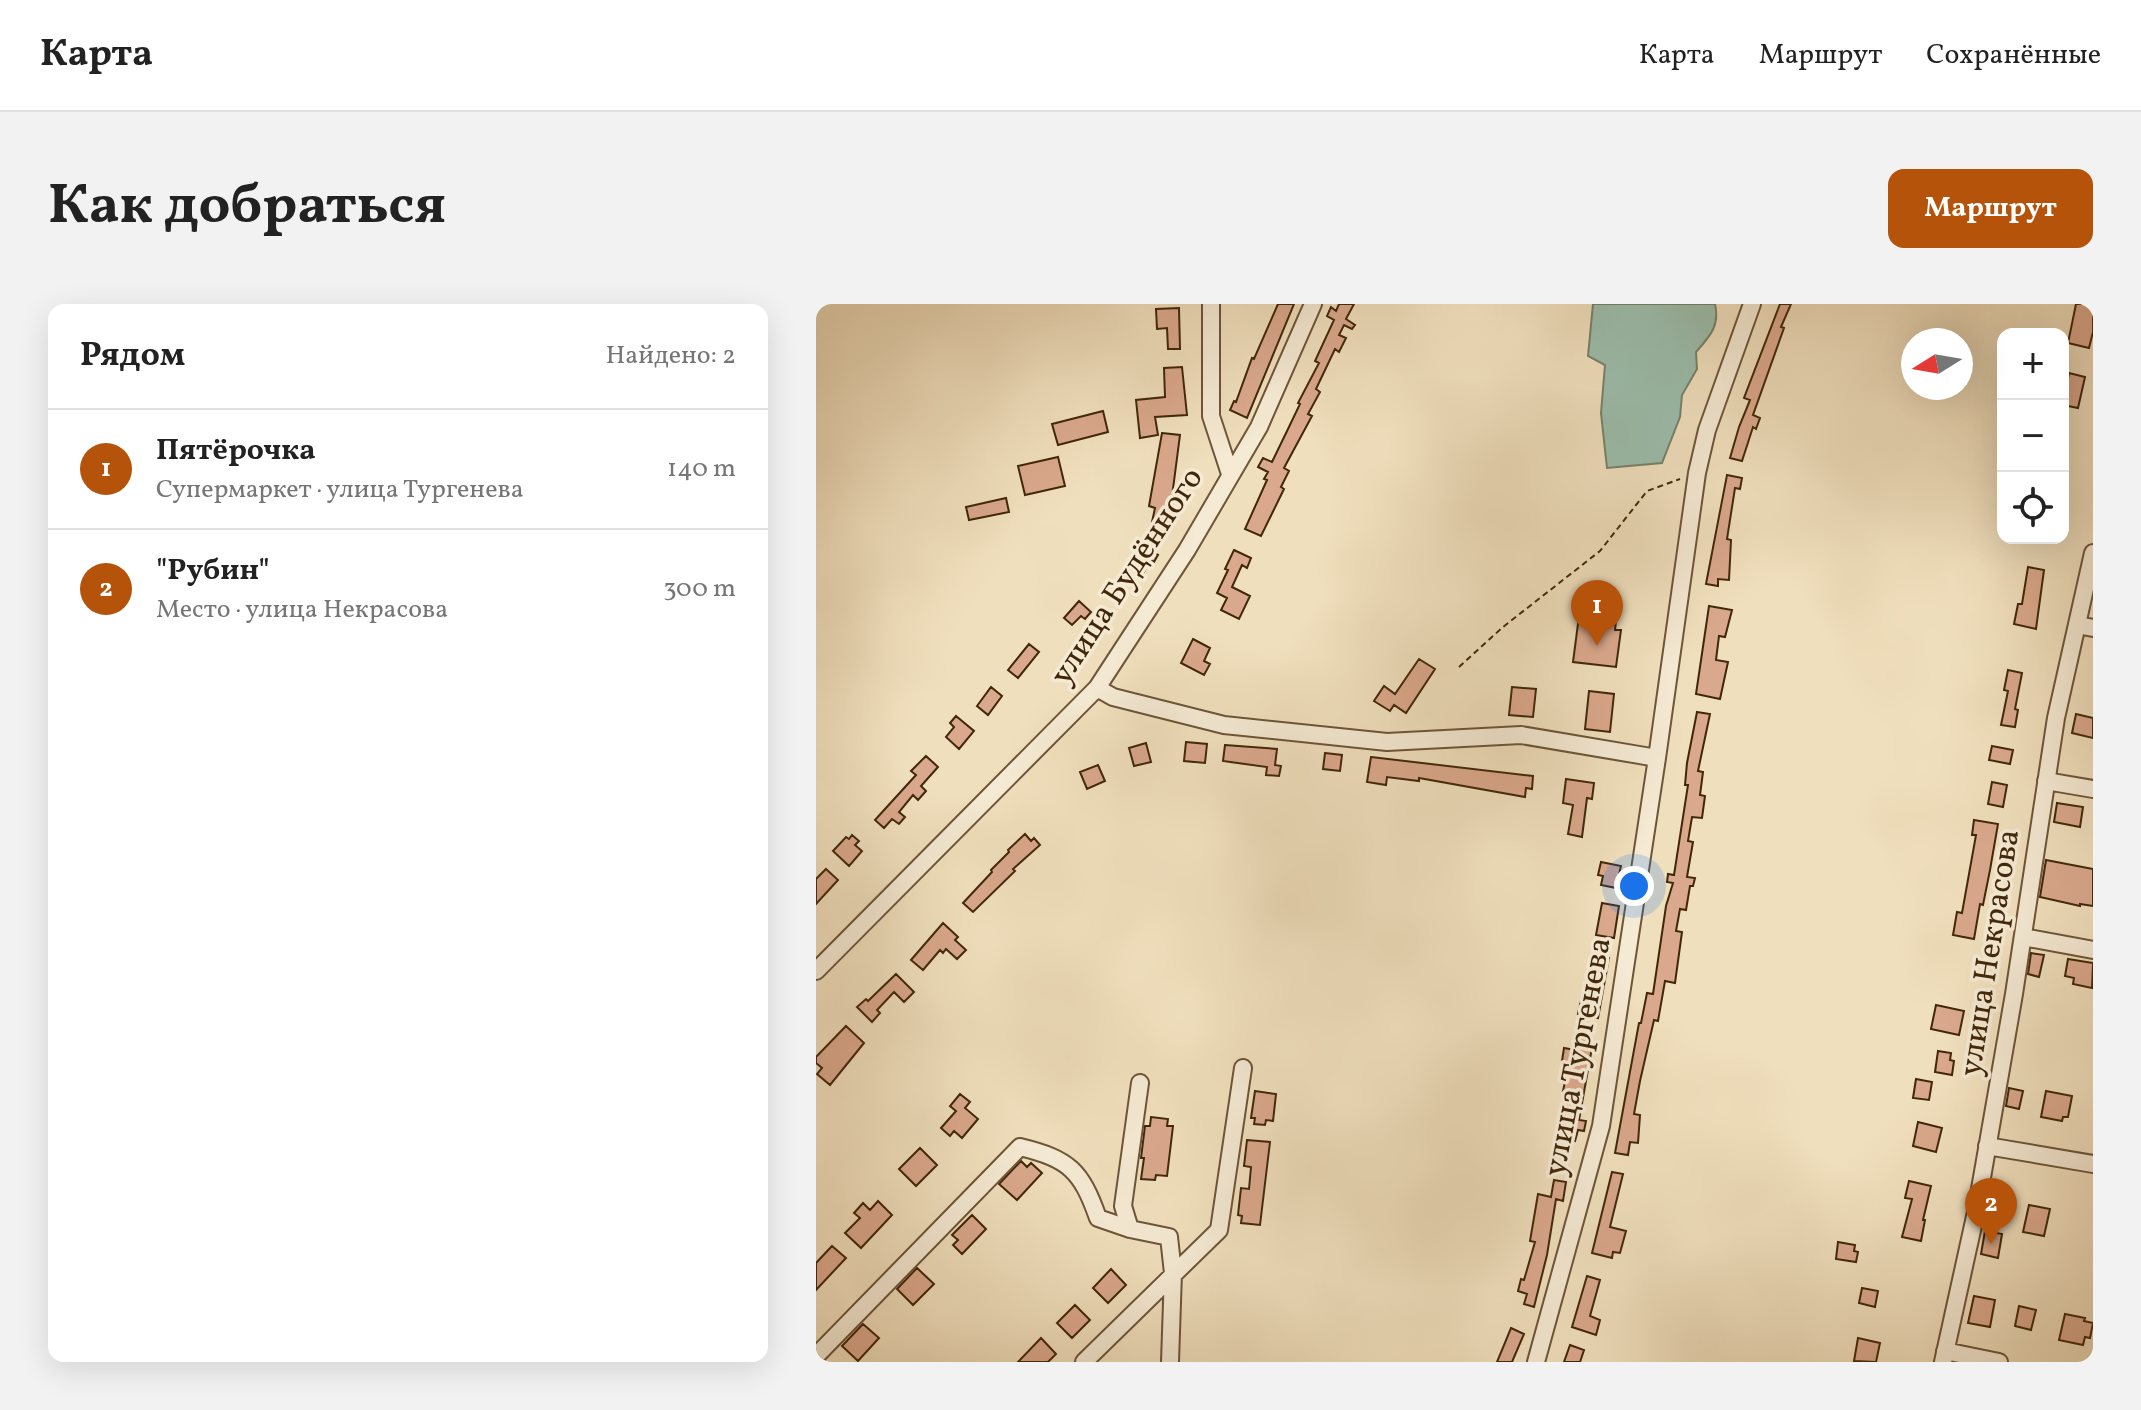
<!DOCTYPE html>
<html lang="ru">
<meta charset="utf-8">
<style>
:root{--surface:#fff;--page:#f2f2f2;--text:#222;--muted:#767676;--line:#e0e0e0;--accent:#b45309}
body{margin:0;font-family:Vollkorn,serif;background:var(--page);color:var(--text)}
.controls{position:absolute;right:24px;top:24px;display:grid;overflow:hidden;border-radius:16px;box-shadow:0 8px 32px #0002}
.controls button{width:72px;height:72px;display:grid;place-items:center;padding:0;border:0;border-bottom:2px solid var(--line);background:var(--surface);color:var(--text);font:40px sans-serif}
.compass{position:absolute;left:1085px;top:24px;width:72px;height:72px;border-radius:50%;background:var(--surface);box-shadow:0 8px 32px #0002;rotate:259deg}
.you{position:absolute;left:818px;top:582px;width:28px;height:28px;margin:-20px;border:6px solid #fff;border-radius:50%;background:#1a73e8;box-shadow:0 0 0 12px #1a73e833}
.badge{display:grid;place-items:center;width:52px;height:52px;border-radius:50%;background:var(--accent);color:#fff;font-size:26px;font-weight:700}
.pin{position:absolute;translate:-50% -66px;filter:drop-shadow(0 2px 4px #0008)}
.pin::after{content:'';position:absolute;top:42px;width:28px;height:24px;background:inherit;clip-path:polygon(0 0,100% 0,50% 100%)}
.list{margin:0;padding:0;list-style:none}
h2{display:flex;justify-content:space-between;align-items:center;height:104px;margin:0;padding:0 32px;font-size:34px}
h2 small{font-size:26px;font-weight:400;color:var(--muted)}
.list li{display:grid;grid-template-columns:52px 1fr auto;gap:24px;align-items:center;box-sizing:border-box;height:120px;padding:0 32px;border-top:2px solid var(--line)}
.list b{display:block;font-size:30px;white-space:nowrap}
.list p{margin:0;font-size:26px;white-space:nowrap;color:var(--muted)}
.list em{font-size:26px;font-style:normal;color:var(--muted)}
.icon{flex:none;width:44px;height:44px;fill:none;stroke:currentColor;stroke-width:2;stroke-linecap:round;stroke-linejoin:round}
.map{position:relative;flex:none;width:1277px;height:1058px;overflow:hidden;border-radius:16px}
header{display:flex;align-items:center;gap:48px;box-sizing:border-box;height:112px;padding:0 40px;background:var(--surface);border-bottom:2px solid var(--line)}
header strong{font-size:38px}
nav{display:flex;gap:44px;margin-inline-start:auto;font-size:28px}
.intro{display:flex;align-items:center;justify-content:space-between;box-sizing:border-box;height:192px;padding:0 48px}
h1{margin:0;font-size:56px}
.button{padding:20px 36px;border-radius:16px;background:var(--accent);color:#fff;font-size:28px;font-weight:700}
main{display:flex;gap:48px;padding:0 48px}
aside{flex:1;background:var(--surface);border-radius:16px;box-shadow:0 8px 32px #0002}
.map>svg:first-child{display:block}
.water{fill:#9bbdac;stroke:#77816b;stroke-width:2}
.building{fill:#daa88c;stroke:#41270a;stroke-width:2}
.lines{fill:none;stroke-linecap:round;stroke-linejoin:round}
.minor-casing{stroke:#6d5537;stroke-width:20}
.path{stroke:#41270a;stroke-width:2;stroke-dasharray:6 4;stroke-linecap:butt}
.minor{stroke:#f5ead4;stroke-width:16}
.labels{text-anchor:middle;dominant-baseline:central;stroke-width:7;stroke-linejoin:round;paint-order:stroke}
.street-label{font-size:32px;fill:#41270a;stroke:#f5ead4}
</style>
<header>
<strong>Карта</strong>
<nav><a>Карта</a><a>Маршрут</a><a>Сохранённые</a></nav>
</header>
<div class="intro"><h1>Как добраться</h1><a class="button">Маршрут</a></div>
<main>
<aside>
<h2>Рядом<small>Найдено: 2</small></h2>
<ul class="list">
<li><span class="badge">1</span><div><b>Пятёрочка</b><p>Супермаркет · улица Тургенева</p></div><em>140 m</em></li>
<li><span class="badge">2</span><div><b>&quot;Рубин&quot;</b><p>Место · улица Некрасова</p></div><em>300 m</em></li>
</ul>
</aside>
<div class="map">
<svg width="1277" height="1058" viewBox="0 0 1277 1058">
<rect width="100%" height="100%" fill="#f0dfbd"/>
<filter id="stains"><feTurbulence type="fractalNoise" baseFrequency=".0025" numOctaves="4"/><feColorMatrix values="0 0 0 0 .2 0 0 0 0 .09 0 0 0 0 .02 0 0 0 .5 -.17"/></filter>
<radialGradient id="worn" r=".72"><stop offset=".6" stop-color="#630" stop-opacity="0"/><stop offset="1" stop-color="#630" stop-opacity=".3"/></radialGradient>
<path class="water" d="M777,0h122c5,22 -5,32 -19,48l1,17 -15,26 -2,22 -18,46 -55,5 -6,-55 4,-48 -17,-9z"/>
<path class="building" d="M462,0h16l-47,114 -17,-8 4,-9 2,1 16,-44 2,1z
M523,0h15l-8,15 9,6 -3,4 -8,-4 -5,10 7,3 -7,14 -4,-3 -19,40 4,3 -12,22 4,2 -28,52 5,3 -8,16 3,2 -23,47 -16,-7 22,-49 -3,-1 4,-7 -10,-5 5,-9 9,4 16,-33 12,-25 -2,-1 21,-40 -4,-2 19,-41 -7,-4 4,-9 5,4z
M964,0h11l-10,23 3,1 -31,87 7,3 -4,11 -3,-2 -11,34 -12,-3 9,-31 11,-27 -6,-2z
M1260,0h17v28l-4,16 -21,-5z
M363,4l1,41h-12l-1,-21 -10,1 -1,-20z
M366,63l5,48 -32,2 3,18 -18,3 -4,-38 29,-3 -1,-29z
M1253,69l16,4 -7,31 -15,-3z
M287,107l5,21 -50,13 -6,-21z
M346,129l18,2 -10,77 6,1 -3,13 -21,-4 3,-14 -6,-2z
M242,153l7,29 -40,9 -7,-29z
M911,171l15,3 -2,11 -5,-1 -8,51 4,1 -2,40 -11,-1v7l-12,-2z
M190,194l3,14 -40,8 -3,-13z
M322,240l20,11 -4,7 -4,-2 -7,14 -10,-6 6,-11 -6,-3z
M418,246l17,8 -4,10 -5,-3 -10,22 18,9 -11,23 -18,-9 6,-12 -10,-5 11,-23 -3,-1z
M1212,263l16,3 -8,59 -22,-5 4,-20h4z
M263,297l12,11 -6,7 -4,-3 -9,9 -8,-7z
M893,302l23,4 -7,27 -6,-1 -3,24 12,2 -8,37 -24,-5z
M763,312l37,5 -1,9h6l-5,37 -43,-5z
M377,335l17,9 -6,13 6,3 -6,11 -23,-12z
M213,340l10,8 -21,26 -10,-8z
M603,355l16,10 -29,44 -12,-8 -4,6 -16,-10 10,-15 11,8z
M1192,366l14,3 -7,36 3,1 -3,17 -14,-2 7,-34 -4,-1z
M175,383l11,9 -14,19 -11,-9z
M696,383l24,2 -3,28 -24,-2z
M773,387l25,3 -4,38 -25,-3z
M881,408l13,2 -12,57 5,1 -3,23 5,1 -3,22 -10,-1 -4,24 5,1 -6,35 8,1 -2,8h-3l-4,24 -6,-1 -4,22 6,1 -7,51 -10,-2 -7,40 -4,-1 -14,61 -6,33 6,1 -2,28 -8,-1 -2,13 -13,-2 24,-130h2l6,-30 6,1 13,-88 7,-23 -6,-1 1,-8 6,1 14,-90h-3l2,-22z
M1260,410l17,4v20l-21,-5z
M140,412l18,15 -15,18 -13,-12 8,-10 -4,-4z
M370,438l21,2 -2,19 -21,-2z
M330,439l5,19 -17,4 -5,-18z
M409,441l52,4 -2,16 6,1 -2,10 -13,-1 1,-8 -44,-6z
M1176,442l21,4 -3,14 -21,-4z
M509,449l17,2 -2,16 -17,-2z
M110,452l12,11 -17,19 5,5 -8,9 -5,-5 -14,17 6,5 -6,7 -7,-5 -8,9 -9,-8 41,-45 -5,-4z
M555,453l162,19 -1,13 -6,-1 -1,9 -106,-19v3l-32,-4 -1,8 -19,-3z
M282,461l7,16 -18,8 -7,-17z
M750,475l28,4 -2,16 -5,-1 -5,39 -14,-3 5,-29 -10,-2z
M1176,478l15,3 -4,22 -15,-3z
M1241,499l26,4 -3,20 -26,-5z
M1158,516l24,4 -8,46 -7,35 -3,-1 -6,35 -21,-4 4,-23 5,1 14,-78h-4z
M209,530l6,7 3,-3 6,7 -27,24 2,2 -42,41 -10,-9 29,-31 -1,-2 18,-18 -1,-2z
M36,531l7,6 -4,4 7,6 -13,15 -16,-15 13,-14 3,2z
M1230,556l47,9v37l-13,-2v2l-40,-9z
M785,558l20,4 -5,22 -15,-3 2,-9 -5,-1z
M10,565l12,11 -22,24v-25z
M786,599l17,3 -5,32 -18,-3z
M127,619l15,14 -3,3 11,10 -9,9 -11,-10 -3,4 -3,-3 -17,20 -12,-10z
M1215,649l13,2 -5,22 -11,-3z
M778,651l15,3 -11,60 -20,-4 5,-23 5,1z
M1252,655l25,4 -1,25 -19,-4 1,-6 -9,-2z
M80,670l18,18 -10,10 -10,-10 -17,18 3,3 -8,9 -15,-15 9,-8 2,2z
M1120,701l28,6 -5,24 -28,-6z
M30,722l18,17 -34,42 -13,-11 5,-6 -6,-5v-6z
M761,735l16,3 -14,78 7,1 -2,10 -6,-1 -3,11 -16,-3 10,-45 -6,-2 6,-28 -7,-2 2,-13 11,2z
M1122,747l13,2 -1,7 4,1 -2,14 -17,-3z
M1100,775l16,3 -3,18 -16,-2z
M1193,784l14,3 -4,18 -13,-3z
M439,787l21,3 -3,27 -7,-1 -1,5 -11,-1 1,-6h-4z
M1230,787l26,5 -4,21h-5l-1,4 -21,-4z
M144,790l10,8 -5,6 13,11 -16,19 -8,-7 -4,5 -9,-8 15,-17 -6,-5z
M335,813l17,2 -1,7h6l-6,50 -11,-1 -1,5 -14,-1 3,-21h-3l4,-32h5z
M1102,818l24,6 -6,24 -23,-6z
M431,836l23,2 -10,83 -19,-2 1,-7 -4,-1 3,-27 8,1 2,-22 -7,-1z
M104,844l17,17 -21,21 -17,-17z
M205,857l6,6 4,-4 11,10 -25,27 -18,-16z
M796,868l11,2 -13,53 16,4 -6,22 -7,-1 -1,6 -20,-5z
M738,876l12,2 -3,19 -7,-2 -9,56 -13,52 -10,-3 3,-10 -9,-3 3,-12 3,1 11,-38 -5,-1 8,-47 13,3z
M1093,877l22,5 -8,34h2l-4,21 -19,-4 10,-38 -7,-1z
M62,897l14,14 -31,33 -16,-15 15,-15 -6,-5 9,-10 7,7z
M1213,901l21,4 -6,27 -21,-4z
M156,911l14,14 -24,25 -9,-9 5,-5 -6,-5z
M1169,927l17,3 -4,24 -17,-4z
M1022,938l17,3 -1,6 4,1 -2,10 -20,-3z
M16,942l14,12 -30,32v-27z
M101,964l17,16 -21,21 -16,-16z
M295,965l15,16 -18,18 -15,-15z
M771,972l13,4 -10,36 10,4 -4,15 -24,-8z
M1046,984l16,3 -3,16 -16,-4z
M1158,992l21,4 -5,27 -22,-4z
M259,1001l15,15 -18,18 -15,-15z
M1203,1002l17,4 -5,20 -16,-4z
M1249,1010l20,4 -1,3 9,2 -3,15 -5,-1 -2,8 -24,-5z
M47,1020l16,14 -21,23 -16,-15z
M695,1024l13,6 -12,28h-15z
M225,1034l15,16 -8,8h-30z
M1042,1034l22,5 -4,19 -22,-1z
M754,1041l14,5 -4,12h-16z"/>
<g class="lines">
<defs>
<path id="minor" d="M395,0v112l19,58
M1261,321l16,3
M281,384l16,9 111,28 163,17 134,-7 136,23
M1230,477l47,8
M1207,633l70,13
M0,667l281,-283 90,-138 72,-123 54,-123
M1171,842l106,18
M314,925l-7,-23 17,-123
M1129,1047l54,11
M0,1052l204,-209c49,12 61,23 78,71l32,11 39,8 4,36 -3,89
M268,1058l135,-132 24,-162
M720,1058l65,-236 56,-368 40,-285 10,-43 45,-126
M1127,1058l33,-150 38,-218 42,-276 37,-165"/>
</defs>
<use href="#minor" class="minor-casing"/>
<path class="path" d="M643,363l44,-40 97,-76 47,-60 33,-12"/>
<use href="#minor" class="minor"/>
</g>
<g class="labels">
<g class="street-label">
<text transform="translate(312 273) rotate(-57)">улица Будённого</text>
<text transform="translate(1175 649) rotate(-81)">улица Некрасова</text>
<text transform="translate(763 753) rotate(-79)">улица Тургенева</text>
</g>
</g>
<rect width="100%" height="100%" filter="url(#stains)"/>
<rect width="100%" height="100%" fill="url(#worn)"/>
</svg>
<div class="controls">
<button>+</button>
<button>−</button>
<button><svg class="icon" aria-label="locate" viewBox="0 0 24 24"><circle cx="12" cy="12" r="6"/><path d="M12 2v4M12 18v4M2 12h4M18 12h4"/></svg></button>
</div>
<svg class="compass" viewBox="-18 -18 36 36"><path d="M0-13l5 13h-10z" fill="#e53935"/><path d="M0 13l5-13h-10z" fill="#767676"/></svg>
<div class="you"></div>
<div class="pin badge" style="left:781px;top:342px">1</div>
<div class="pin badge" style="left:1175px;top:940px">2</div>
</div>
</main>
